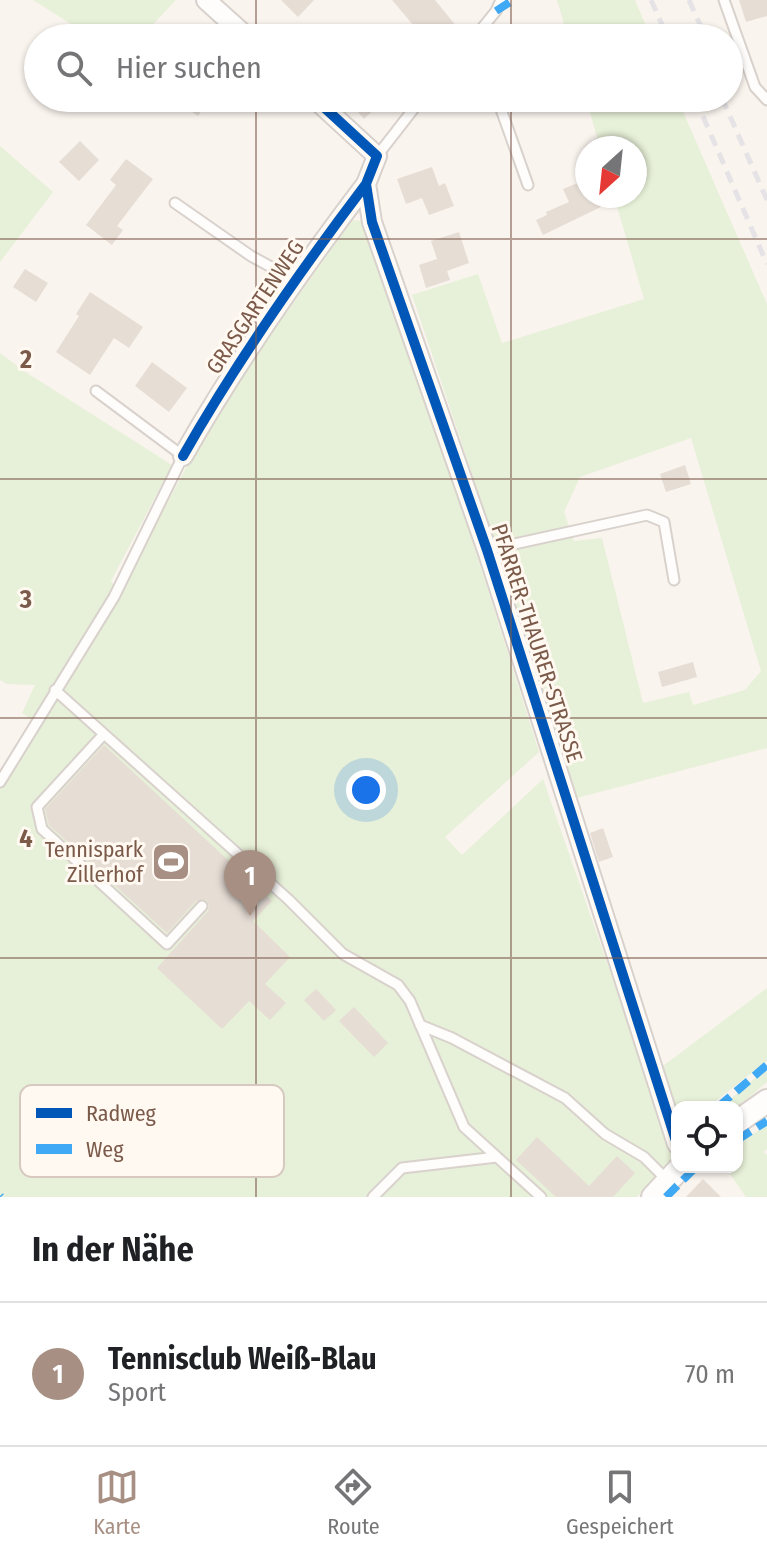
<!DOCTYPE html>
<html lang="de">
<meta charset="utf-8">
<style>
:root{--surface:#fff;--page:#f2f2f2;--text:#202124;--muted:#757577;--line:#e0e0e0;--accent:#a79083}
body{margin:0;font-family:"Fira Sans Condensed",sans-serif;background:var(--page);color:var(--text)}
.controls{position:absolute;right:24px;bottom:24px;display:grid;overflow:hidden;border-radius:16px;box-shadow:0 2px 6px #0004}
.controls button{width:72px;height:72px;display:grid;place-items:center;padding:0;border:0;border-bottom:2px solid var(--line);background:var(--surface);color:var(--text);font:40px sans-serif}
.compass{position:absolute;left:575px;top:136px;width:72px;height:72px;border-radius:50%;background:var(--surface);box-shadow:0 2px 6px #0004;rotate:207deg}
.you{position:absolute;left:366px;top:790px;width:28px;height:28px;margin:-20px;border:6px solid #fff;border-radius:50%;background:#1a73e8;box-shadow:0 0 0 12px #1a73e833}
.badge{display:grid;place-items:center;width:52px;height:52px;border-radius:50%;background:var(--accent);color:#fff;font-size:26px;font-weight:700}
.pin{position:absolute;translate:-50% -66px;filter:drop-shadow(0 2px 4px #0008)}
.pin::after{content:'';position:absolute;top:42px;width:28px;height:24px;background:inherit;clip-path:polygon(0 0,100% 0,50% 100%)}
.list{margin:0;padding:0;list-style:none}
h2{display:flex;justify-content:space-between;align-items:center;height:104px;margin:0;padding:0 32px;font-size:34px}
h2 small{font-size:26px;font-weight:400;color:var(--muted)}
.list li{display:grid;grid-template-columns:52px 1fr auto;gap:24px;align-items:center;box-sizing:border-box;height:144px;padding:0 32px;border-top:2px solid var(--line)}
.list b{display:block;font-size:30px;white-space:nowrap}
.list p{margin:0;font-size:26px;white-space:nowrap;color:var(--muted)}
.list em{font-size:26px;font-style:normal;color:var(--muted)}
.icon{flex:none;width:44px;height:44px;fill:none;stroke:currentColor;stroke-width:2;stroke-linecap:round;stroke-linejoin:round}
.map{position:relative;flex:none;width:767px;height:1197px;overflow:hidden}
.search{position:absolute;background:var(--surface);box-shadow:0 2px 6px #0004;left:24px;right:24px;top:24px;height:88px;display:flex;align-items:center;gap:20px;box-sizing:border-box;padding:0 28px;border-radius:44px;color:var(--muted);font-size:30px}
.sheet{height:248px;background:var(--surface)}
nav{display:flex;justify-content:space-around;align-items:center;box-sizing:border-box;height:112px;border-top:2px solid var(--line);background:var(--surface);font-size:22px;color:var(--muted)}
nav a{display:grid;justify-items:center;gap:4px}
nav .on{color:var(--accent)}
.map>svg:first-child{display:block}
.green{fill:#e7f0d8;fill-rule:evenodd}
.building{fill:#e6ddd5}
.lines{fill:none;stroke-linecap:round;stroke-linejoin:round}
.service-casing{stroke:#d9d1cc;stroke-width:13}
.minor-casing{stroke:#d9d1cc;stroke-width:22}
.tertiary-casing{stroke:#d9d1cc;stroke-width:26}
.service{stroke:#fefdfc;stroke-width:9}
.minor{stroke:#fefdfc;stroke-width:18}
.tertiary{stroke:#fefdfc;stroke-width:22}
.rail{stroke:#e6e3e6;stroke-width:5;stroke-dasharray:12 8;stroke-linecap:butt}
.quiet{stroke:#3fa9f5;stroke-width:8;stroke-dasharray:16 8;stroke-linecap:butt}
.cycleway-casing{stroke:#fff9f1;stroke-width:15}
.cycleway{stroke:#0057b8;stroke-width:10}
.grid{fill:none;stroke:#7b5a4a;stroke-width:2;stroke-opacity:0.55}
.labels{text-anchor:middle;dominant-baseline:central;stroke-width:6;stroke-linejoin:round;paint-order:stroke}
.street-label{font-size:22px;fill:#7b5a4a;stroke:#fff9f1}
.poi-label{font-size:22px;fill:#7b5a4a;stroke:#fff9f1;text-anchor:end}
.key{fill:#fff9f1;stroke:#d7c9bf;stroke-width:2}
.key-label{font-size:22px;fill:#7b5a4a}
.grid-label{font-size:26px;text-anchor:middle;font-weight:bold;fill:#7b5a4a;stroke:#fff9f1;stroke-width:6;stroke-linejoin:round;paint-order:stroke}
</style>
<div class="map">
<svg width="767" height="1197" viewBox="0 0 767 1197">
<rect width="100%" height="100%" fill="#faf4ee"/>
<path class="green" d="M33,0h143l-36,38h-47z
M557,0h78l16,38h-83z
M586,98h91l90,206v444l-194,51 -69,-230 -92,-274 66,-21 24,69 142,-44 -30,-103h21v-48h-35zM691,438l70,233 -16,19 -52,15 -4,-13 -46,11 -41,-165 -28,3 -10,-29 16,-35z
M0,146l53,46 -53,70z
M352,220l20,2 167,530 -94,85 17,18 81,-76 132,379 -38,39h-637v-411l38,-62 -16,-11 13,-28 -28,-1 -7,-4v-327l24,18 148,94 -61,116 9,12 69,-131 47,-78z
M767,988v73l-59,46h-31v3l-14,-44z
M767,1068v14l-30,26 -16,-1z
M767,1125v24l-4,3 4,3v42h-21l-21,-30h12v-23z"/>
<path class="building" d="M281,0h33l-16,17z
M392,0h43l31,38h-42z
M739,0h28v16l-21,6z
M172,98h38l-12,18z
M361,98h25l-22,21 -11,-13z
M80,141l19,19 -20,21 -20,-19z
M126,159l27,20 -36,47 6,4 -11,15 -26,-20 30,-40 -6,-5z
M432,167l7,19 6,-3 9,23 -25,9 -7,-17 -16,6 -9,-25z
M587,179v17h12l4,10 -60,29 -7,-15 11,-5 -1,-3 23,-10 -6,-13z
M459,232l10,31 -22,8 3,9 -24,8 -7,-23 18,-6 -6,-18z
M25,269l23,14 -12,19 -23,-15z
M90,292l53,35 -14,21 -15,-10 -24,37 -34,-23 23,-36 -3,-2z
M152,362l35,26 -18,24 -34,-26z
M685,465l6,19 -25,8 -6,-18z
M693,662l4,15 -35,10 -4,-15z
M104,745l168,156 -19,20 37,36 -25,27 21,19 -16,17 -21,-19 -27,28 -65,-61 51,-57 1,-6 -3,-5 -10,1 -29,32 -118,-108 -4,-16z
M603,828l10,29 -14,5 -9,-29z
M316,989l20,21 -12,11 -20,-21z
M354,1007l34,36 -14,14 -35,-36z
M537,1137l52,49 28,-30 18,17 -22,24h-57l-40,-37z
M703,1179l18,18h-35z"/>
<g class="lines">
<defs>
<path id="service" d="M724,0l31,87 12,13
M474,38l22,-27 5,-11
M497,98l31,87
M377,156l45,-58
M175,203l76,53 44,24
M487,550l160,-35 17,7 10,58
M55,690l234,210 54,54 55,31 12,16 54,126 77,70
M104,734l-67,73 5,22 125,115 35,-38
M0,782l114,-185 69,-141 -87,-65
M420,1025l32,13 113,60 40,36 39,23 22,22
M373,1197l29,-29 95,-11"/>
<path id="minor" d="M206,0l42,38
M314,98l63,58 -11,28 6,38 115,328 190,594
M183,456c54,-95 117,-185 183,-272"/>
<path id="tertiary" d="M737,1122l30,-21
M653,1197l28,-30"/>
</defs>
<use href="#service" class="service-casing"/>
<use href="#minor" class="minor-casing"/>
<use href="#tertiary" class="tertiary-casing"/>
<use href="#service" class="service"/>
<use href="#minor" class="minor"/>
<use href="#tertiary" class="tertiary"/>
<path class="rail" d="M651,0l17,38
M689,0l17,38
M695,98l72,166
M722,98l45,102"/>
<path class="quiet" d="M496,11l17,-11
M718,1107l49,-42
M737,1140l30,-19
M0,1196l1,1
M666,1197l30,-30"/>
<defs>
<path id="cycleway" d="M314,98l63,58 -11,28 6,38 115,328 190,594
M183,456c54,-95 117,-185 183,-272"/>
</defs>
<use href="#cycleway" class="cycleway-casing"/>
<use href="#cycleway" class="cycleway"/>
</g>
<path class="grid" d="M256,0v38M511,0v38M256,98v1099M511,98v1099M0,239h767M0,479h767M0,718h767M0,958h767"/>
<defs>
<symbol id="stadium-square" viewBox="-11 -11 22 22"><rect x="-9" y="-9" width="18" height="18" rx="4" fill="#a79083" stroke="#fff9f1"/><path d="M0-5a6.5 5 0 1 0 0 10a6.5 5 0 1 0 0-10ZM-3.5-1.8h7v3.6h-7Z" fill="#fff"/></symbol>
</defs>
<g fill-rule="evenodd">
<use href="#stadium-square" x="149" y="840" width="44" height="44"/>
</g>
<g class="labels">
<g class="street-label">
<text transform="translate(255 307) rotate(-56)">GRASGARTENWEG</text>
<text transform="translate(537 643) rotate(72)">PFARRER-THAURER-STRASSE</text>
</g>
<g class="poi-label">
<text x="143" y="849">Tennispark<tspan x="143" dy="25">Zillerhof</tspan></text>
</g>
</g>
<rect x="20" y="1085" width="264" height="92" rx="12" class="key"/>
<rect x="36" y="1108" width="36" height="10" fill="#0057b8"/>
<rect x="36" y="1144" width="36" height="10" fill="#3fa9f5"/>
<g class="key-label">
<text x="86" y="1121">Radweg</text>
<text x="86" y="1157">Weg</text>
</g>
<g class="grid-label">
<text x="26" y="368">2</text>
<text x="26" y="608">3</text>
<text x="26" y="847">4</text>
</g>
</svg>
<div class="controls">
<button><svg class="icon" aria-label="locate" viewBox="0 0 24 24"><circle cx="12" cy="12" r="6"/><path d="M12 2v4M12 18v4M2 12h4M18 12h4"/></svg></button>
</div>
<svg class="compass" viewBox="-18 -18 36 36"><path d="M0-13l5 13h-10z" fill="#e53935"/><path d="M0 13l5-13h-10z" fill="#757577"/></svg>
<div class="you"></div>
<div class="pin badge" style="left:250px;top:916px">1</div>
<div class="search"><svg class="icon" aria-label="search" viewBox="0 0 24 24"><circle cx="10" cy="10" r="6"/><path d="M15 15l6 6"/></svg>Hier suchen</div>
</div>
<section class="sheet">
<h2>In der Nähe<small></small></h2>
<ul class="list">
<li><span class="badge">1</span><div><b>Tennisclub Weiß-Blau</b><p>Sport</p></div><em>70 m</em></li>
</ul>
</section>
<nav>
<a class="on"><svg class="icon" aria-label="map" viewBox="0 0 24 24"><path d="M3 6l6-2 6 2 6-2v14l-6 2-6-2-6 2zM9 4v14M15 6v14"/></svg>Karte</a>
<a><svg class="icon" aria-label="directions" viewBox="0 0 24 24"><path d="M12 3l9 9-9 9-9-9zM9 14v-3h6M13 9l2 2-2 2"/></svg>Route</a>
<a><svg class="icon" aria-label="saved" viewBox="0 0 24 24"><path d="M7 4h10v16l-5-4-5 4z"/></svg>Gespeichert</a>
</nav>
